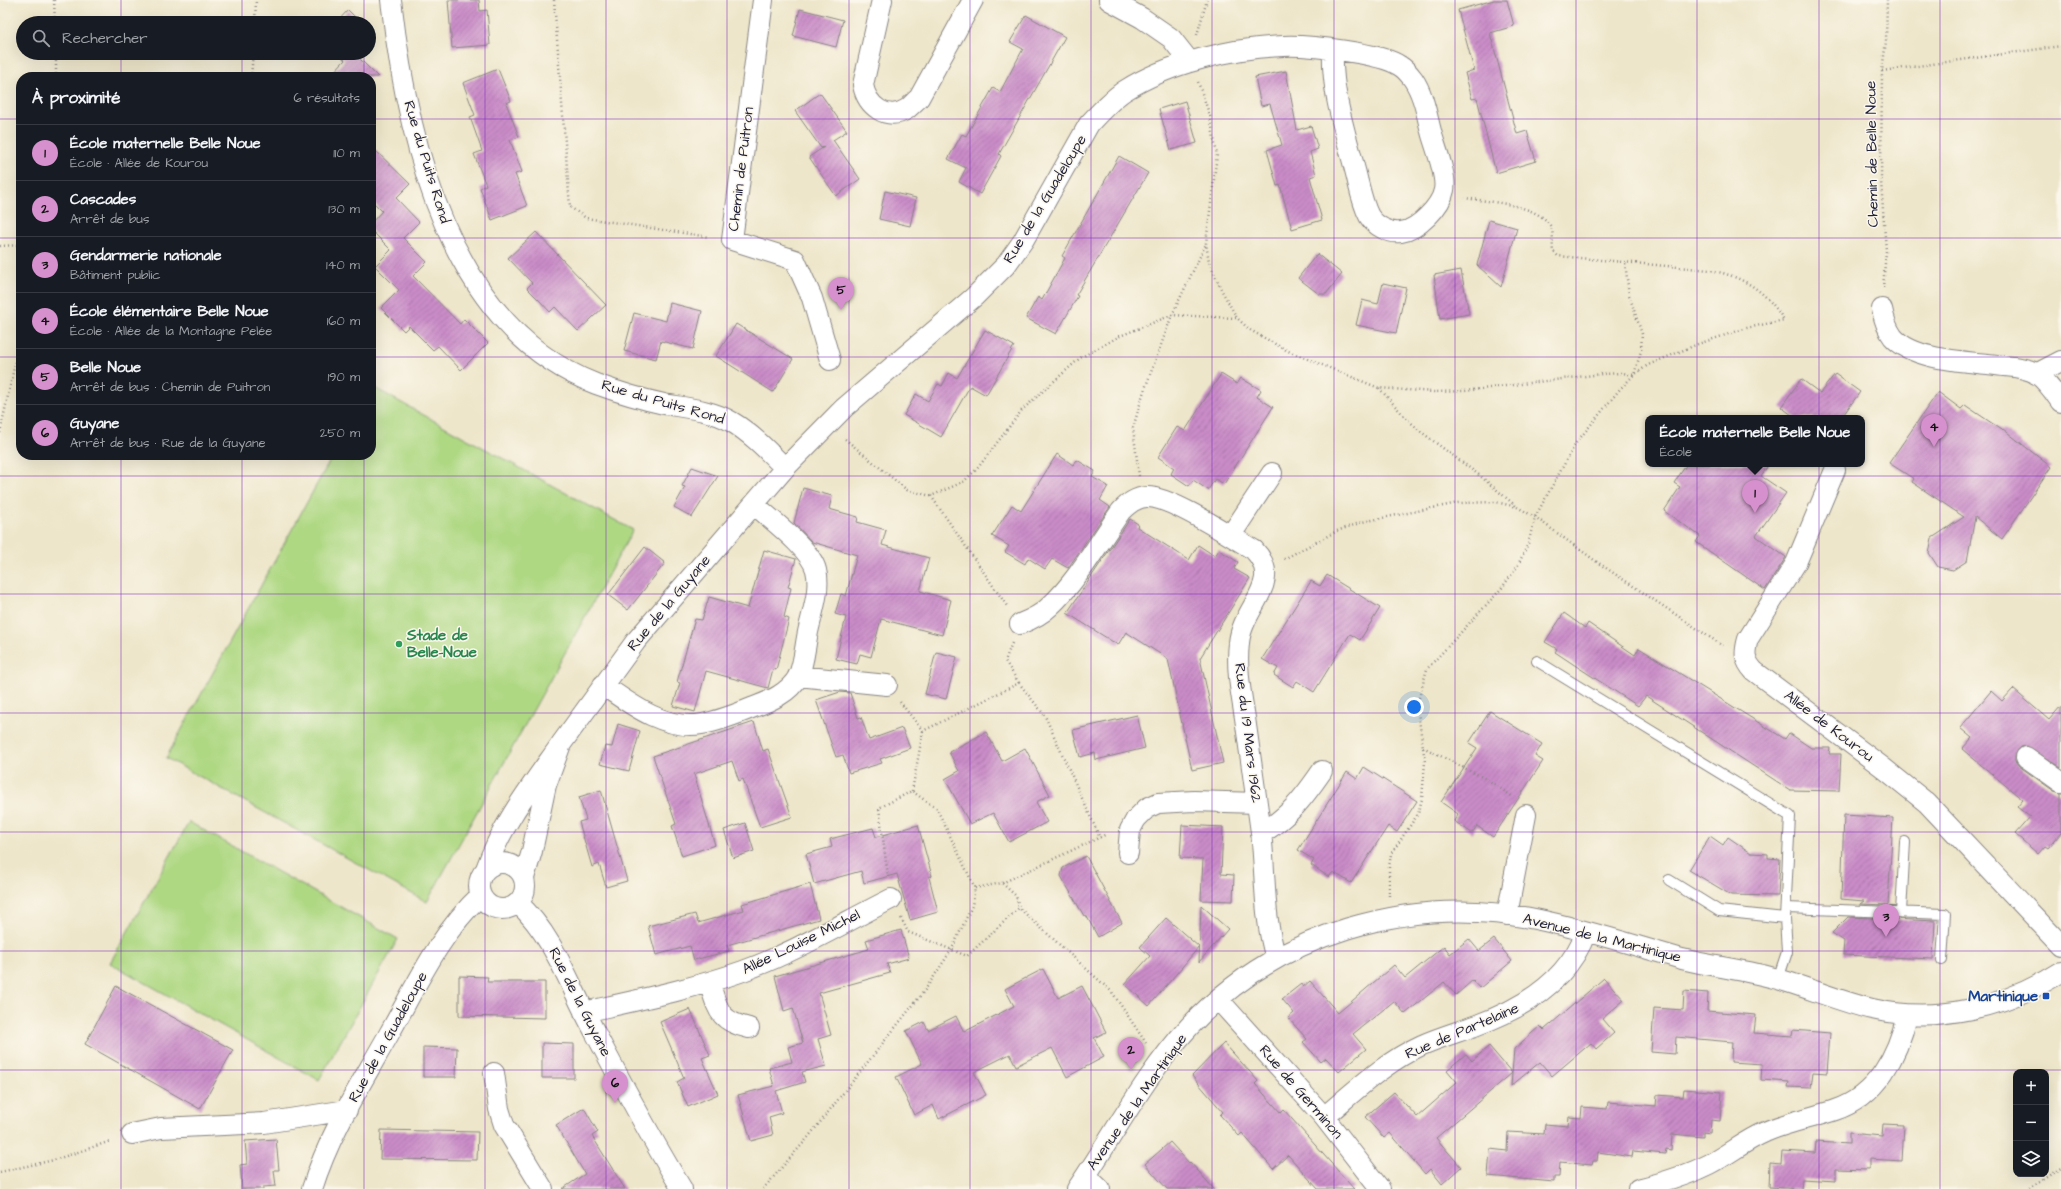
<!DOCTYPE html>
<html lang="fr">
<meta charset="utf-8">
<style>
:root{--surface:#171b24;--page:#20242c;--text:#f1f3f6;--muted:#9ea1a6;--line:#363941;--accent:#d690ce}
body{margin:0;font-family:"Architects Daughter",sans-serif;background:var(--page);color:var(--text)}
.controls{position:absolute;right:12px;bottom:12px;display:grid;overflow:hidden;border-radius:8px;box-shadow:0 4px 16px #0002}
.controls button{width:36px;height:36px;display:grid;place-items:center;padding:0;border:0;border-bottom:1px solid var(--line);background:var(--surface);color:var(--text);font:20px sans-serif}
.you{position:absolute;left:1414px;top:707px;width:14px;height:14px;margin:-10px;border:3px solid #fff;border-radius:50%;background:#1a73e8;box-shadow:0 0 0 6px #1a73e833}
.badge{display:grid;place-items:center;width:26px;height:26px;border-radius:50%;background:var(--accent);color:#111;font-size:13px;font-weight:700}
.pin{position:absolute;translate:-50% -33px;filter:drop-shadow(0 1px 2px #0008)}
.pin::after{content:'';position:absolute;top:21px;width:14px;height:12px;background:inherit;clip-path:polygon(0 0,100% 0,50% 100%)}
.popup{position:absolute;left:1645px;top:415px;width:220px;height:52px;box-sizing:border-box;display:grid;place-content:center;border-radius:8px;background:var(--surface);filter:drop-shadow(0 1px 3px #0005);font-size:13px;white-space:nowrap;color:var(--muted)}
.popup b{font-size:15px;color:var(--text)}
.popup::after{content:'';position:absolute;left:50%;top:100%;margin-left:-8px;border:8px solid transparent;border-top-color:var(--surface)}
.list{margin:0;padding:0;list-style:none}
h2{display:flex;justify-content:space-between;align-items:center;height:52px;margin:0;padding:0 16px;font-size:17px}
h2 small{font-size:13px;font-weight:400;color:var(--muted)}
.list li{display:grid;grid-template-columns:26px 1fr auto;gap:12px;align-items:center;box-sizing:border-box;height:56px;padding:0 16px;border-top:1px solid var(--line)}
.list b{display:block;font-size:15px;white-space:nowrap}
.list p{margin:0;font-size:13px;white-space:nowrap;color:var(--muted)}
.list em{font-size:13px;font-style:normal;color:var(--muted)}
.icon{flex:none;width:22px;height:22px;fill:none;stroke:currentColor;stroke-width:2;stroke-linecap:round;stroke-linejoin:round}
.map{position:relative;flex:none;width:2061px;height:1189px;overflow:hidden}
.search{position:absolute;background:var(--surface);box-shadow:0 4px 16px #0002;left:16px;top:16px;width:360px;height:44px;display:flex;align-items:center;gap:10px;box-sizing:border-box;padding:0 14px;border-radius:22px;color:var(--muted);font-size:15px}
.panel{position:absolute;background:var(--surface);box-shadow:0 4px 16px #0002;left:16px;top:72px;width:360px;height:388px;border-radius:16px}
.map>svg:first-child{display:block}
.grass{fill:#afd883;stroke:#687d5f}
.building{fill:url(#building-hatch)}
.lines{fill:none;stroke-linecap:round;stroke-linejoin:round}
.lane-casing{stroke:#888482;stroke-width:12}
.street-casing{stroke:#888482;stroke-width:22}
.path{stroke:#888482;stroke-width:2.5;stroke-dasharray:1 3;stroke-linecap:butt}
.lane{stroke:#fff;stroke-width:10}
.street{stroke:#fff;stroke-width:20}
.grid{fill:none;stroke:#7b2cbf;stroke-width:1;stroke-opacity:0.55}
.leisure-dot{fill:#2e9e5b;stroke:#fbf7ec;stroke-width:1.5}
.transit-dot{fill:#1a4fb4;stroke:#fbf7ec;stroke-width:1.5}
.labels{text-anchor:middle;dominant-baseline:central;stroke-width:3;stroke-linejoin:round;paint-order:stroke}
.street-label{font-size:15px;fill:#22223b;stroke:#fbf7ec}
.leisure-label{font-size:15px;font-weight:bold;fill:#27864d;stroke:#fbf7ec;text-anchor:start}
.transit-label{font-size:15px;font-weight:bold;fill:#164399;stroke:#fbf7ec;text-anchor:end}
</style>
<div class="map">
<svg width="2061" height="1189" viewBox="0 0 2061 1189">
<defs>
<pattern id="building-hatch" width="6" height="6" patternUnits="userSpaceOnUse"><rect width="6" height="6" fill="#ca8cc8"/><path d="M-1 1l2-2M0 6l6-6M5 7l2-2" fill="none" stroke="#a472a4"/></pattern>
</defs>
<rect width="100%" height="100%" fill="#fbf7ec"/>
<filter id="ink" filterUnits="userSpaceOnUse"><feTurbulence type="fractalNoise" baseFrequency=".025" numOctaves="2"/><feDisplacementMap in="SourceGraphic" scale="8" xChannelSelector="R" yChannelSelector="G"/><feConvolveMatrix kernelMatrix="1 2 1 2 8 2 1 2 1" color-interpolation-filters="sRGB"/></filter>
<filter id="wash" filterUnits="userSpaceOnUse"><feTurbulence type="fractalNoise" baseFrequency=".012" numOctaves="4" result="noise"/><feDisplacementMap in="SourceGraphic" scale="16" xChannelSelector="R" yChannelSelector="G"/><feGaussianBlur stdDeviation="0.9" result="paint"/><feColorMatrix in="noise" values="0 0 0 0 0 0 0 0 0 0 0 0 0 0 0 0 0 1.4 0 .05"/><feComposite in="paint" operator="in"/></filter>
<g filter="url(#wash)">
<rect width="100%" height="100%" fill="#eee6ca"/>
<path class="grass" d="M371,386l262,144 -206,372 -261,-144 167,-303h38z
M189,822l209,117 -79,141 -209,-117z"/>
<g id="blocks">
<path class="building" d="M448,0h31l1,11 7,-1 3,35 -38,3z
M1494,0h13l7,26 -24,7 27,101 10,-3 9,30 -40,12 -19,-75 -5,1 -7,-26 9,-3 -16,-60z
M800,9l43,11 -7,27 -43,-11z
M348,10l13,13h-25z
M1026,15l39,22 -66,117 2,2 -21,38 -21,-12 7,-14 -18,-9 14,-25 4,2 27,-48 7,4 23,-43 -13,-7z
M337,53h17l24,24h-49l16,-17z
M498,69l13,32 -5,2 13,34 -9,3 12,32 -7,2 12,32 -35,14 -12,-32 6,-3 -12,-31 8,-3 -12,-34 5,-2 -12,-32z
M1286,71l11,59 14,-4 7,23 -8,3 6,23 -6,2 12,43 -30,9 -12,-44 -3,1 -10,-36 15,-5 -12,-41 -9,2 -6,-29z
M820,93l27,38 -14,9 27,39 -24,17 -27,-39 15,-10 -3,1 -26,-37z
M1185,101l12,42 -26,7 -12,-41z
M371,146l39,38 -14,14 23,24 -16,16 24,24 -14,14 47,48 4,-5 24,24 -27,27 -23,-24 -5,4 -24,-24 -5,5 -23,-23 18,-18 -24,-24 16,-16 -20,-20v-7l11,-12 -11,-11z
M1119,156l29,17 -72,122 2,1 -22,38 -30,-16 12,-21 4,3 23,-42 -3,-2z
M885,191l31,7 -6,28 -31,-7z
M1489,220l28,8 -16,59 -24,-22z
M536,232l70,73 -28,26 -23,-24 -5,5 -11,-12 -12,-12 5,-5 -24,-25z
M1317,254l25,20 -16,20h-7l-21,-16z
M1461,270l8,44 -29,5 -6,-44z
M1383,283l23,5 -10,45 -40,-8 6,-25 16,4z
M670,303l32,8 -9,38 -32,-8 -5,18 -32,-8 10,-38 32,8z
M736,324l57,35 -20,33 -57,-36z
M985,330l29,16 -28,49 -16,-9 -29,51 -37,-22 12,-21 12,7 10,-17 4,2 7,-13 8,5z
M1221,374l16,10 4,-6 20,12 -4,7 16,10 -49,77 -9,-5 -7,11 -15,-10 -4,6 -18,-12 3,-6 -16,-11 19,-30 8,4z
M1835,374l25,18 -19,26h-45l-15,-11 20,-28 19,14z
M1938,392l23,17 4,-4 37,25 1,-1 48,38 -49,72 -27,-22 -8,44 -14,9 -15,-3 -9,-14 3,-15 32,-21 -52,-35 2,-3 -25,-16z
M1057,454l16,11 4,-5 18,11 -3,6 16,9 -8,14 10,7 -42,61 -16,-9 -7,10 -17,-11 -3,6 -20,-12 4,-6 -17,-10 20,-31 9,6z
M1687,464h82l-8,12 25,17 -30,43 30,21 -21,33 -69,-48 4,-6 -36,-25 16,-24 -6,-4z
M692,467l26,9 -26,41 -18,-10 11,-20 -3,-1z
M803,488l29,8 -3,13 29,8 -1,5 29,8 -4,15 47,13 -9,33 31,9 -9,35 -61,-16 -10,38 -11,-3 -3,10 -21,-5 10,-42 -11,-3 6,-20 5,2 11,-41 -45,-13 -18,-19z
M1130,519l8,5 -1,3 52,33 9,-15 17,11 4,-6 19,12 -4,7 16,9 -50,80 23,105 -31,7 -24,-111 -42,-27 -8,13 -51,-32z
M645,547l20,16 -37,47 -20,-15z
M764,550l32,9 -8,28 3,1 -7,29 5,2 -13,51 -3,-1 -5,19 -62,-17 -11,41 -22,-6 7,-23 -3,-1 18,-63 7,1 7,-23 39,11z
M1327,575l53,33 -20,32 -10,-6 -36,58 -17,-11 -4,6 -19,-12 4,-7 -16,-9 49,-78 9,5z
M1564,613l21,15 3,-5 47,32 4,-7 146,91 4,-6 22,15h19l-1,6h12l-2,37 -49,-1 -144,-94 -8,10 -62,-40 -21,-14 2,-3 -12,-7z
M936,652l21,5 -11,42 -21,-5z
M2013,689l36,31 12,-14v62l-34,-22 -6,1 -6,9v5l4,5 35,25 7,2v40l-13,15 -3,-2 -7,8 -23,-20 15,-17 -13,-10 6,-7 -61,-51 10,-11 -12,-10 31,-37 11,10z
M840,692l10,1 8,25 3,-1 8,23 33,-12 8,20 -30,11 2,4 -33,10 -6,-18 -7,2 -20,-57z
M1490,711l52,33 -7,12 8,5 -50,76 -16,-11 -5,7 -18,-12 4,-7 -17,-12 36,-54 -8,-5z
M1137,715l8,33 -49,12 -1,-7 -15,4 -7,-27z
M754,722l9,29 5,-2 24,68 -32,10 -17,-48 -4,2 -7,-20 -38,13 21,71 -33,11 -10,-30 4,-2 -23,-68z
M618,724l22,7 -11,40 -29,-7 5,-18 7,1z
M986,732l16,29 23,-13 25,47 -14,7 11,20 -38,20 -16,-29 -23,11 -25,-45 14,-8 -10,-19z
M1364,767l53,34 -20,31 -9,-6 -37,57 -18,-11 -4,5 -18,-12 3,-5 -16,-10 49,-78 10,7z
M601,790l26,91 -21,6 -7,-23 -7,3 -13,-45 7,-2 -7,-23z
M1844,815l49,3 -5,87 -28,-1 4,-3 -23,-2z
M745,823l9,28 -21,7 -9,-28z
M918,825l14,51 -3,1 9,35 -28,8 -13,-46 -33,9 -3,-12 -47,13 -8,-30 26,-7 -2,-8 43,-11 3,9z
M1182,825l41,2 -2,47 13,1 -1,26 -32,-1 2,-41 -23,-1z
M1710,836l13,9 5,-8 23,16 17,1v4l12,1 -2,37 -47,-1 -42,-25z
M1086,856l36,67 -24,14 -12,-22 -2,1 -23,-40 2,-8z
M810,884l9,35 -92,26 2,6 -35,9 -4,-14 -34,9 -8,-29 47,-12 3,9 46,-13 -2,-6z
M1201,905l27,24 -29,33z
M1848,917l87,4 -2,38 -90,-4 1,-14 -12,-8z
M1166,918l33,29 -50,59 -24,-22 25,-28 -10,-9z
M901,930l8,28 -22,6 3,9 -71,20 12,42 -13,4 8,27 -24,6 3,10 -29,9 6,22 -13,4 4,18 -22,6 -13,-46 36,-9 -5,-18 23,-6 -4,-15 15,-4 -10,-35 -9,3 -9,-35 94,-27 -3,-9z
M1469,939l10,12 15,-12 18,22 -32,27 -7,-8 -17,15 -12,-13 -39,32 -11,-13 -41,33 13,15 -27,23 -13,-14 -5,4 -18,-20 4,-3 -19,-21 6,-5 -12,-14 19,-15 2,3 7,-6 28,32 56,-48 11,13 39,-32 6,8z
M1043,969l15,29 24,-12 24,46 -12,6 10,19 -37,20 -15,-29 -36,18 -6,-12 -36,18 12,23 -47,24 -6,-14 -19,10 -18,-38 26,-13 -16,-33 18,-9 4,8 28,-14 8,16 50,-26 -9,-17z
M459,976l29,1 -1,5h58v36l-86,-2z
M1604,978l20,22 -22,19 12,14 -18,16 -5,-6 -39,33 -12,-14 -29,24 3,-37 26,-23 4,4z
M116,986l117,64 -33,59 -115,-65z
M1684,991l24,2 -1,18 49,4 -2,18 38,3 1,-6 37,3 -3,40 -14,-1 -2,16 -23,-1 1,-5 -28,-2 1,-16 -31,-2 1,-20 -56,-5 -1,17 -24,-2 3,-44 29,2z
M690,1009l20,46 -8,3 16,36 -30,13 -11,-25 7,-4 -24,-56z
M542,1043l32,1v34h-32z
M1224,1043l34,38 -3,3 26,29 3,-3 70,79h-36l-30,-34 -15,14 -31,-36 -3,3 -19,-21 3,-3 -31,-36z
M1489,1046l23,27 -76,65 25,29 -19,17 -12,-15 -5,5 -35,-41 -6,5 -19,-21 29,-25 23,25 40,-35 -10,-12 19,-16 6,7z
M423,1047l34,1 -1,29h-33z
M1684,1089l38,3 -2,29 -9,-1 -1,13 -7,-1v5l-31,-3 -1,16 -5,-1 -1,5 -32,-3 -1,6 -34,-5 -1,9h-4l-1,4 -32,-3 -1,15h-5v5l-66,-6 2,-27 17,2 1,-19 36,2 1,-10 23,2 1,-9 12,1 1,-11 25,2 1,-7 48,4 1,-11 26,2z
M584,1108l14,24 -6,4 33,53h-63l23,-15 -29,-49z
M1883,1124l21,1 -2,36 -33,-2v11l-33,-1v12l-34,-2 -1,10 -32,-2 1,-24 11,1 1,-13 33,2 1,-11 33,2v-11l33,3z
M381,1130l97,2 -1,28 -97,-1z
M276,1139l3,31h-5l2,16 -13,1v2h-21l-2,-24 7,-1 -2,-23z
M1170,1142l19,21 1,-1 24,27h-47l-22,-25z"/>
</g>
</g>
<g filter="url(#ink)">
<use href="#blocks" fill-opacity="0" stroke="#888482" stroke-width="1"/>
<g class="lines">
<defs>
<path id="lane" d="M1537,661l253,155 -5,102 2,34 -9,27
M1669,880l50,31 66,7
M1786,908l159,6 -3,46
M1901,912l4,-70"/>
<path id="street" d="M391,0c16,140 58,328 205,384 22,8 45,15 68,20 23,4 48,6 68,18 20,12 37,30 53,46
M763,0l-31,240 63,20 17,38 18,62
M882,0l-19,85c4,21 24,37 44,24 4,-3 8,-8 12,-11l54,-98
M1109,0l33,18 29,20 19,24
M1882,309c2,10 5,20 11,28 22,25 79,24 111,29 11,1 24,2 33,8 10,7 17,18 24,28
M2036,374l25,-13
M1835,470l-39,93 -48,76c-4,14 -4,21 6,32l127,95 46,37 134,142
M1231,535l41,-62
M1020,624c10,-4 21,-9 29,-17 27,-24 51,-66 72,-96 7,-7 15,-14 26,-14 23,-1 85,40 107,53 31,32 -12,57 -15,93 -3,26 2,50 6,75 5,38 11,76 16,114 5,44 2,84 15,126
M798,676l89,9
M603,685c27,19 63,46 99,39 17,-3 35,-10 52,-17 16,-6 35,-14 44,-30 6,-13 7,-31 10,-45 4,-19 13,-43 8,-62 -5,-21 -46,-51 -62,-66
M561,744l75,-103 149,-173 59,-60 130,-111 32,-32 17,-24 66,-117c11,-12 22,-24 35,-33 44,-28 108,-43 160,-45 23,-1 98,7 116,20 5,3 10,9 13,13 11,16 14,38 19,56 4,14 15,41 12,55 -3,16 -26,40 -43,42 -11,2 -26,-6 -32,-16 -7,-13 -10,-31 -14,-46 -10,-39 -24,-79 -22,-120
M2026,757l35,25
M1261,834c30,-20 41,-34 61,-63
M1128,853l2,-23 6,-11 11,-11 11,-5 36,-2 63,2
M479 886a23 23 0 1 1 46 0a23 23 0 1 1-46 0Z
M486,869c16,-46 47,-85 75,-125l-15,41 -14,66 -8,27
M518,903c34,32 49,75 70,116 30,57 60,115 94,170
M1507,915l19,-100
M709,982c9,27 9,39 40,46
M1218,999l106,118 56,72
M584,1012c54,-12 108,-23 159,-41 50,-18 100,-48 148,-72
M494,1073l5,36 5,16 39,64
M1324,1117c31,-26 61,-55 98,-72 18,-8 36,-13 55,-20 47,-17 91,-44 109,-93
M132,1134l29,-6 103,-5 83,-13
M1086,1176l14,13
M312,1189c17,-55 49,-105 77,-155 27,-48 51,-101 92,-139
M1077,1189c37,-54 68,-114 112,-162 87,-94 221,-133 346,-108 49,10 98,26 147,40 32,8 67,11 99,21 31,9 60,22 91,29 65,15 134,-2 189,-37
M1638,1189c24,-6 50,-14 72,-25 19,-10 36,-24 55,-32 22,-10 47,-14 70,-22 42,-14 63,-55 72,-95"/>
</defs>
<use href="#lane" class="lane-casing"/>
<use href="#street" class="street-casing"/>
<path class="path" d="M54,0l1,23
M554,0l16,207 16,11 123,19
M255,23l1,-23
M1197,35l10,-35
M56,53v24
M1882,71l179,-25
M251,77l2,-24
M1198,82l12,34 7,39 -11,88 3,19 13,29 15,27 13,12 38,21 91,37 55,4 31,-1 137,-17 20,-1 12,2 7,-24 1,-17 -13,-39 -4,-33
M0,246l21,-1
M1883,288l3,-37 -5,-70 1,-110 4,-30 1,-41
M1379,388l27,30 14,13 59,44 37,31
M0,433l21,-98
M845,439l62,51 24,6 32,-14 14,-13 45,-59 58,-52 40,-22 52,-21 64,3
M1139,476l-6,-48 10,-34 29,-79 34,-71
M931,496l76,110
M1284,559l53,-28 25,-9 96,-19 38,-1 21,5 18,10 62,45 126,84
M1012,643l-7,18 14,22
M900,702l23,29
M1423,747l65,33 25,17
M912,791l11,-60 96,-48 26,33 55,122
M1002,883l105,-49
M975,888l27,-5 14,13 3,12
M1389,896v-29l2,-13 27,-40 4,-15 3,-37 -8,-57 10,-36 74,-80 16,-22 11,-23 7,-27 41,-74 44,-54 14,-14 14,-10 50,-21 49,-16 37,-8c-19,-30 -40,-43 -74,-50l-152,-14 -5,-5c-1,-7 1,-18 -2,-24 -12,-23 -62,-25 -86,-29
M901,918l7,14 59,24 52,-48 93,84 34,51
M0,1172l54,-12 57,-19
M763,1189l43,-49 119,-150 27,-41 20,-43 3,-18 -38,-79 -25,-18 -33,17 9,69
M2029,1189l32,-20"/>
<use href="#lane" class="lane"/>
<use href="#street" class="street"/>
</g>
</g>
<path class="grid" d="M121,0v23M242,0v23M364,0v23M485,0v1189M606,0v1189M727,0v1189M849,0v1189M970,0v1189M1091,0v1189M1212,0v1189M1334,0v1189M1455,0v1189M1576,0v1189M1697,0v1189M1819,0v1189M1940,0v1189M121,53v24M242,53v24M364,53v24M0,119h21M371,119h1690M0,238h21M371,238h1690M0,357h21M371,357h1690M121,455v734M242,455v734M364,455v734M0,476h2061M0,594h2061M0,713h2061M0,832h2061M0,951h2061M0,1070h2061"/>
<circle class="leisure-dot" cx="399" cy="644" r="4"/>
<rect class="transit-dot" x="2042" y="992" width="8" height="8" rx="2"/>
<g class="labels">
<g class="street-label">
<text transform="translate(1872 154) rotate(-91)">Chemin de Belle Noue</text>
<text transform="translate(427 162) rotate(73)">Rue du Puits Rond</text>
<text transform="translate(741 169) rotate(-83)">Chemin de Puitron</text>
<text transform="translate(1045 199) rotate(-59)">Rue de la Guadeloupe</text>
<text transform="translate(663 402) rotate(16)">Rue du Puits Rond</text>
<text transform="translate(669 603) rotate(-50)">Rue de la Guyane</text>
<text transform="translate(1829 726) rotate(37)">Allée de Kourou</text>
<text transform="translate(1248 733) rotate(83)">Rue du 19 Mars 1962</text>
<text transform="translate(1602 938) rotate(14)">Avenue de la Martinique</text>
<text transform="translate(801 942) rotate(-26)">Allée Louise Michel</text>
<text transform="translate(580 1002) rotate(63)">Rue de la Guyane</text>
<text transform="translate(1462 1031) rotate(-23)">Rue de Partelaine</text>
<text transform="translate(388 1037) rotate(-61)">Rue de la Guadeloupe</text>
<text transform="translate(1301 1092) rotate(49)">Rue de Germinon</text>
<text transform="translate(1137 1102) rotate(-55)">Avenue de la Martinique</text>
</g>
<g class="leisure-label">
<text x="407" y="635">Stade de<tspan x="407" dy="17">Belle-Noue</tspan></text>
</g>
<g class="transit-label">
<text x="2038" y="996">Martinique</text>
</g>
</g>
</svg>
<div class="controls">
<button>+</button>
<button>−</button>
<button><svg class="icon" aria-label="layers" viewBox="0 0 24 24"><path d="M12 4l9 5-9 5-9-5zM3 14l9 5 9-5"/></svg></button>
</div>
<div class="you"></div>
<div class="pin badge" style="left:1755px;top:513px">1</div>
<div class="popup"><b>École maternelle Belle Noue</b>École</div>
<div class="pin badge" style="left:1131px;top:1070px">2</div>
<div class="pin badge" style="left:1886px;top:937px">3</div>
<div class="pin badge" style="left:1934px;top:447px">4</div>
<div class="pin badge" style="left:841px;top:310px">5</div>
<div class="pin badge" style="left:615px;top:1103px">6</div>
<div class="search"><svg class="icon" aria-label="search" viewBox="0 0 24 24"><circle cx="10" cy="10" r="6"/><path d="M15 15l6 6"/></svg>Rechercher</div>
<section class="panel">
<h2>À proximité<small>6 résultats</small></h2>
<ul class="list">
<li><span class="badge">1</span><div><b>École maternelle Belle Noue</b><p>École · Allée de Kourou</p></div><em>110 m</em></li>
<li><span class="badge">2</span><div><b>Cascades</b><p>Arrêt de bus</p></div><em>130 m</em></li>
<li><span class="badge">3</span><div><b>Gendarmerie nationale</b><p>Bâtiment public</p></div><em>140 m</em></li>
<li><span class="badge">4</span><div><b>École élémentaire Belle Noue</b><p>École · Allée de la Montagne Pelée</p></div><em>160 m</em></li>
<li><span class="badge">5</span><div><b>Belle Noue</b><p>Arrêt de bus · Chemin de Puitron</p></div><em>190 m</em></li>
<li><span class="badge">6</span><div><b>Guyane</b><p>Arrêt de bus · Rue de la Guyane</p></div><em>250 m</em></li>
</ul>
</section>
</div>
